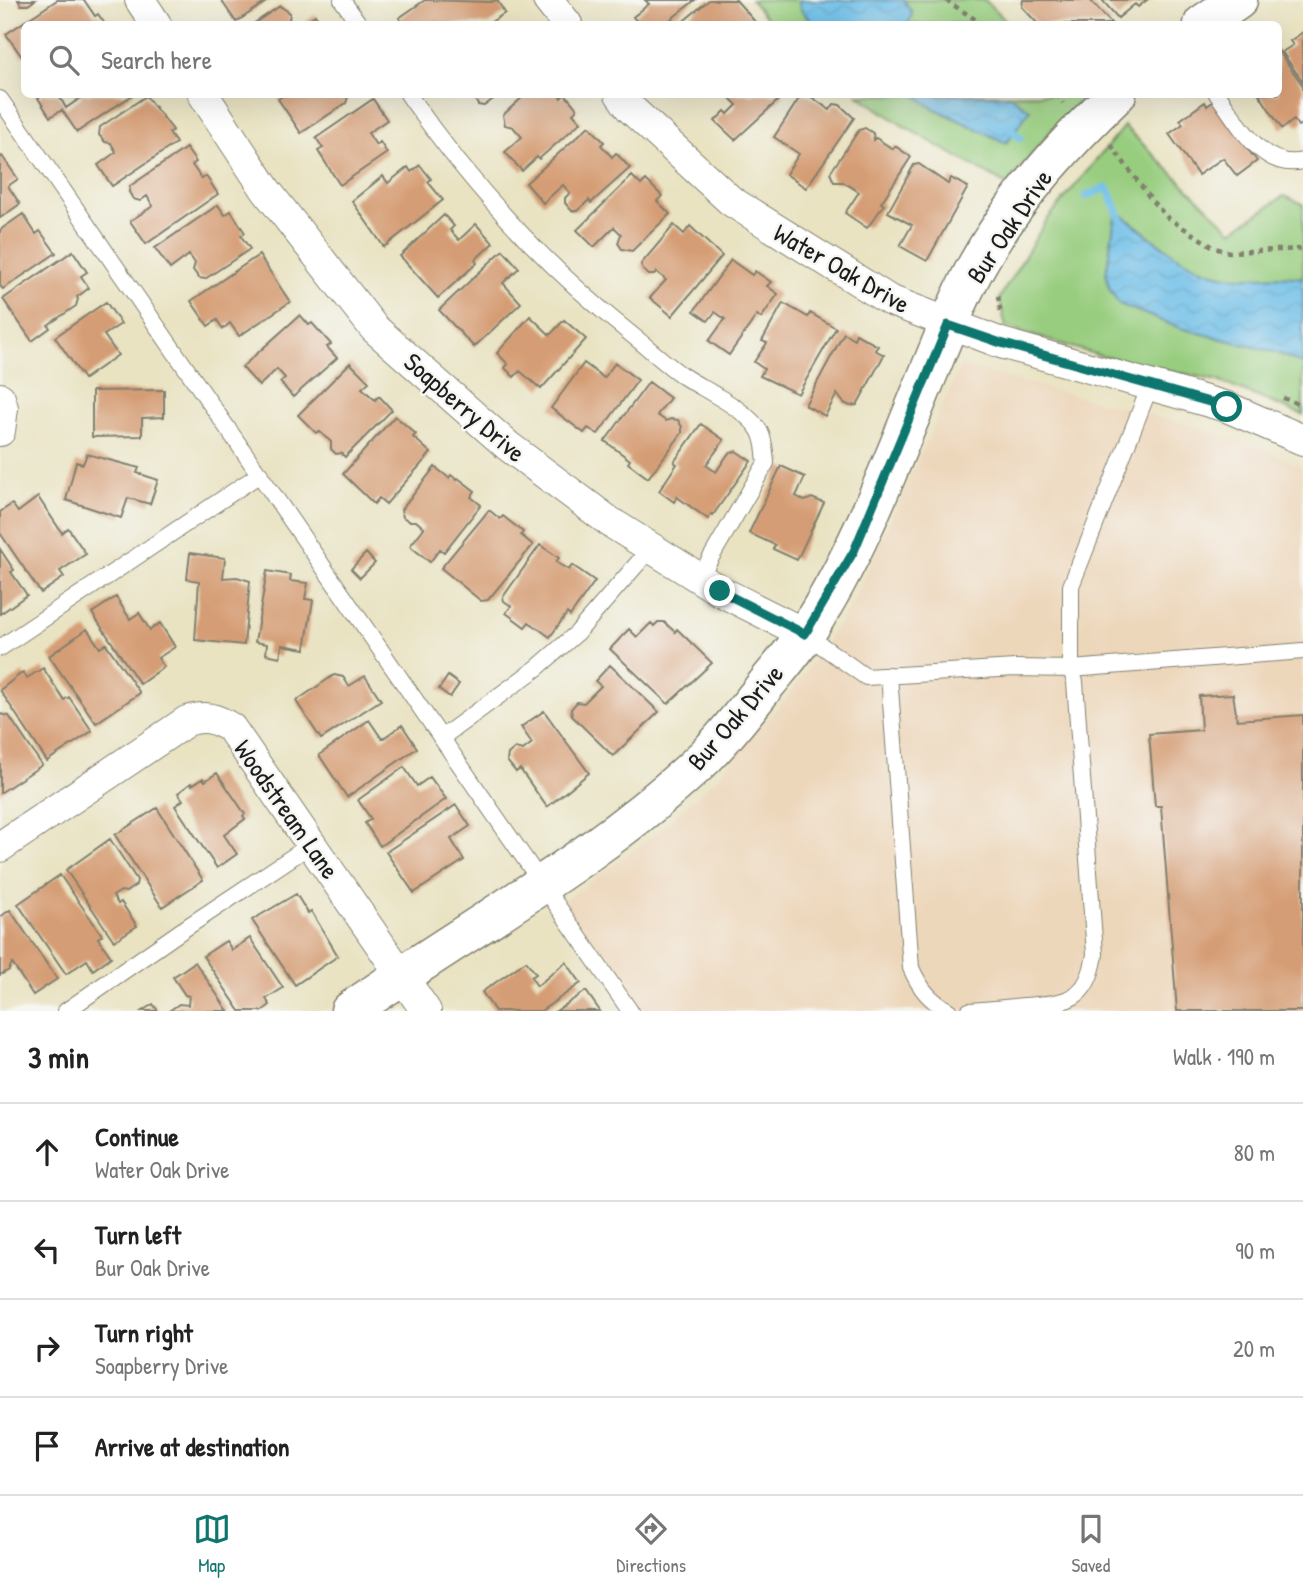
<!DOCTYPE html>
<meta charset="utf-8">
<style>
:root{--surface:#fff;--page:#f6f6f6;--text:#222;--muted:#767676;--line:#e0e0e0;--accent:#0f766e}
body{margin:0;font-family:"Patrick Hand",sans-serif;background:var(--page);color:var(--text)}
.stop{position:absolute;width:21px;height:21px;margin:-16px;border:5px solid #0f766e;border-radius:50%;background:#fff}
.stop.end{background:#0f766e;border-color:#fff;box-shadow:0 2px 7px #0008}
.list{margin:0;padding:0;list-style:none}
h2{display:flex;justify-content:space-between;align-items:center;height:91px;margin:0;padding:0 28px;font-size:30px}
h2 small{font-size:23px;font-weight:400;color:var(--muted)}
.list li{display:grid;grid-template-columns:46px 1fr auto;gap:21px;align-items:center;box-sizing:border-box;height:98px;padding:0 28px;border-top:2px solid var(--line)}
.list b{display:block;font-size:26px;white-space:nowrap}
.list p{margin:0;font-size:23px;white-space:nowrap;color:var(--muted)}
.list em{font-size:23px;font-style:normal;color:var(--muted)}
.icon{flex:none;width:38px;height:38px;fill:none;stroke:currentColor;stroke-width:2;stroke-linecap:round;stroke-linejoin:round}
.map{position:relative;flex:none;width:1303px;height:1011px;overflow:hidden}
.search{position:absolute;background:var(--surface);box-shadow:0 7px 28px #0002;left:21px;right:21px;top:21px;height:77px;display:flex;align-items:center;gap:18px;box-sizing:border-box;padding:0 24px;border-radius:10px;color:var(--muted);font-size:26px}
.sheet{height:483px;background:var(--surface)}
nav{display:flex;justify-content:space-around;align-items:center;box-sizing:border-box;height:98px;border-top:2px solid var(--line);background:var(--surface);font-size:19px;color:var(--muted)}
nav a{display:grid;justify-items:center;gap:4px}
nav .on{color:var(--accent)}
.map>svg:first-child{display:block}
.built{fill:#edd7bb}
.green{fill:#98cd7f;stroke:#5a744e;stroke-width:2}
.water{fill:url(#water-waves);stroke:#446d82;stroke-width:2}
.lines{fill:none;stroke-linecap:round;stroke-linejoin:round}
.stream{stroke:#6cbee8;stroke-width:8}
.building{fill:#d59d74}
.lane-casing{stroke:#82806f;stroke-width:18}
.street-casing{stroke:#82806f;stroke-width:32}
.secondary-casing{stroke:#82806f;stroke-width:41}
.path{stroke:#82806f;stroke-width:4.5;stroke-dasharray:5 5;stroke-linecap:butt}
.lane{stroke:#fff;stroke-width:16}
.street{stroke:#fff;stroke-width:30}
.secondary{stroke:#fff;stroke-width:38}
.route{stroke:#0f766e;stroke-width:9}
.labels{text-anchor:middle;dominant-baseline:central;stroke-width:5;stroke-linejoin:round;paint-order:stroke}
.street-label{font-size:26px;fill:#1c1c1c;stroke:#f6f6f2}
</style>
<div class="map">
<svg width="1303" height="1011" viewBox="0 0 1303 1011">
<defs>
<pattern id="water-waves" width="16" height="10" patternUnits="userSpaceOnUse" patternTransform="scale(1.75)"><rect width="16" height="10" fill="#6cbee8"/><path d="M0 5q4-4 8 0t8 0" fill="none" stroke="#5da3c6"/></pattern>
</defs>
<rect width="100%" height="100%" fill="#f6f6f2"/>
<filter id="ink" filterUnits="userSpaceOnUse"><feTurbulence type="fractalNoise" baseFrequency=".0143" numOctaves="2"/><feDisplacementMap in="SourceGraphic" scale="14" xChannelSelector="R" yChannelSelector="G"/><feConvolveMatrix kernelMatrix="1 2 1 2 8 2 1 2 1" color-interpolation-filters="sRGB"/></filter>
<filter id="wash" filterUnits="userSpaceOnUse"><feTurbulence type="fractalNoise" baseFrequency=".00686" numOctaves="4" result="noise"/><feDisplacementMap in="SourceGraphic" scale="28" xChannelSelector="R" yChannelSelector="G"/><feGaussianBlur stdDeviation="1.57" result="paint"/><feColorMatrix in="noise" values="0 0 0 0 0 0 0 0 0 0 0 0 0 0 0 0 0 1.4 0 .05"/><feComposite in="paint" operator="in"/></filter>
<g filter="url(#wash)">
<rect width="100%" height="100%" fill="#e9e3c2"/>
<path class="built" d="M961,366l243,63 63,21 36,17v544h-664l-77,-109 85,-61 71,-64 75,-87 59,-86z"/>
<path class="green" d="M751,0h234l24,24h-238z
M1076,94l5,6 -30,31 -44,54 -102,-58 -47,-32z
M1124,126l108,105 52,-35 19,8v211l-85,-34 -117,-25 -95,-29 -7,-28 47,-78z"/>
<path class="water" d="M798,0h106l8,13 -4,11h-95l-12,-14z
M915,95h94l21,15 -24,33 -75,-36z
M1116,210c37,28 74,65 122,67 22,1 43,-3 65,1v86l-26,-11 -97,-25 -61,-24 -10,-16 -3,-14z"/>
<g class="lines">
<path class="stream" d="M1008,126l12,12
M1086,196l20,-8c9,10 8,20 15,31"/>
</g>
<g id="blocks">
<path class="building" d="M18,0h17l-7,5h-7z
M57,0h27l11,16 3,-2 7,10h-81v31l-2,2 -16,-23z
M221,0h48l-33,22z
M425,0l65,2 7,-2 8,13 -17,11h-50l-2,-2 -3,2h-29l-5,-6z
M645,0h50l-30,24h-26l-6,-7 16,-13z
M709,0h27l21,24h-77z
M1023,0h67l22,24h-74l-16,-17z
M1102,0h45l-9,7 -3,-3 -17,14z
M280,6l10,7 -1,6 4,5h-40z
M315,15l6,9h-19z
M1303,32v50l-21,-30 11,-7 -3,-4z
M1278,50l25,36v37l-5,3 -4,-6 -12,9 -23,-35h19z
M44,94h14l8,14 16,-11 -2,-3h54l-57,38 -15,-22 -12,7 -12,-19z
M285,94h61l2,3 -2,6 -45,30 -23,-34z
M472,94h28l-16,12 -6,-1z
M526,94h32l3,4 4,-4 12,15 -4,4 8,9 -42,37 -2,-2 -15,14 -17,-19 17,-15 -9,-10 -8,-2 -2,-10z
M726,94h59l-50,46 -20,-19 10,-10 3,3 9,-9z
M802,94h5l23,16 4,-6 6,1 14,13 -48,70 -20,-14 13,-20 -25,-17z
M146,96l27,34 -4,3 7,10 -64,43 -14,-21 18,-13 -5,-9 -6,-1 -6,-7 1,-8z
M373,99l14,21 -19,13 8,12 4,-3 7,11 -47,32 -22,-34 5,-3 -7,-10z
M1217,99l33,45 -4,3 11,14 -20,15 -14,-18 -25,17 -29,-41 14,-10 -3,-4 25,-18 2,4z
M589,126l15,16 -3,3 11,12 4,-4 14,15 -39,35 -2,-3 -12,11h-5l-7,-8v-5l5,-5 -7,-8 -20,18 -17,-20z
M865,128l8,5 1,7 2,-2 17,11 2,-3 16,11 -30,46 3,2 -17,23 -22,-15 14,-21 -16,-10h-9l-4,-9 29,-43z
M186,148l10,14 -4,3 10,14 4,-3 12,18 -72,50 -16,-23 23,-15 -6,-10 -7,5 -7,-2 -4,-7 1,-6z
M2,156l16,23 -10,7 12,18 -20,14v-60z
M919,164l29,20 3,-6 17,9 -41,74 -27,-15 12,-21 -24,-13 26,-47z
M420,165l11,14 -3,3 15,18 -59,47 -32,-46 31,-25 5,7 20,-16 3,5z
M632,176l9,9 5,-5 16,16 -5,5 13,13 -38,37 -10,-2 -4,-6 3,-9 -7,-7 -20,20 -17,-17z
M218,205l7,10 6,-4 14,22 -4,3 9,13 -45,30 -6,-1 -6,-8 2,-7 -6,-8 -19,14 -15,-21z
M23,214l13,20 4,-3 16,22 -53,36 -3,-3v-56z
M444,215l10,11 -4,4 9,10 17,-16 17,19 -18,17 2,3 -39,35 -38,-42z
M674,225l10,9 6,-8 32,30 -50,60 -22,-18 16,-18 -9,-8 -3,3h-5l-6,-5 -2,-6z
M503,250l16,18 -16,15 18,20 -47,44 -35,-37z
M73,251l14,21 -6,4 8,12 -12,9 1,2 -2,7 -28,19 2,3 -18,13 -29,-42z
M259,255l31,47 -51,34 -9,-13 -7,6 -6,-9 -9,6 -17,-25z
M731,260l21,15 3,-4 16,11 -4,4 11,8 -17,24 -4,-3 -28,40 -20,-14 16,-22 -10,-7 -7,9 -14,-10z
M106,302l15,22 -17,11 14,20 -34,24 -29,-42z
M783,303l25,14 2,-4 26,15 -38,66 -38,-18 4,-7 -10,-7 13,-19 -5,-2z
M300,315l9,10 3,-2 19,21 -4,3 10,11 -44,39 -13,-15 5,-4 -8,-9 -18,17 -17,-19z
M530,316l20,19 14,-15 22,19 -45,50 -21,-18 -6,6 -9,-9 3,-4 -11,-11z
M844,333l10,6 2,-5 22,12 -3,4 9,5 -27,50 -7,1 -6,-3 -7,-9 -12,22 -20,-11z
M350,363l19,19 -7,6 13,12 4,-4 13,14 -47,47 -4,-4 -5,1 -5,-5v-7l-12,-11 -3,2 -18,-18z
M584,363l20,15 11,-15 23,17 -40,54 -10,-6 -4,5 -33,-25z
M649,382l21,16 -13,17 9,6 5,-2 7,1 4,7v6l-34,45 -20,-15 2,-3 -25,-19z
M164,390v27l-22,1v18l-50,1v-46z
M395,416l21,18 -3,3 18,16 -45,51 -7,-6 -5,6 -31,-30z
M701,424l23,16 -18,25 10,7 12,-18 8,-3 15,10 -38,54 -2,-1 -3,5 -31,-22 -3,5 -15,-11 18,-27 -3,-2z
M87,454l52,14 -2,5 21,7 -8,24 -22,-6 -7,20 -55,-18 10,-38 7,2z
M781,466l24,11 -9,19 9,5 7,-3 12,5 -27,57 -24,-11 2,-4 -26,-12z
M435,467l14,11 2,-3 6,5 1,-2 17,13 -4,6 10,8 -37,47 -4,-3 -10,13 -20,-16 14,-18 -8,-7h-7l-6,-4 -2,-7z
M38,497l24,36 6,-5 18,26 -26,17 4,6 -23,16 -41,-60v-21l12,-8 6,8z
M489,510l11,9 3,-3 20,16 -2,3 12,10 -45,55 -7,1 -40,-33z
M540,545l19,13 -3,4 13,8 3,-5 23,16 -25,35 -3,-3 -17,24 -21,-15 -4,5 -19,-14 5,-7 -7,-5 -1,-4z
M0,549l14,21 -3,2 16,23 -27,19z
M190,553l35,5 -2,20 14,-1 13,4 -6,64 -49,-5 4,-59 -12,-2z
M366,553l9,10 -15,15 -9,-9z
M267,571l24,4 -1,6 18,2 -3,16 8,1 -8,49 -23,-4 -2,12 -14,-3 1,-10 -12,-2z
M116,597l14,22 9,-6 11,17 10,-7 15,24 -17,11 6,9 -24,17 -48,-71z
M658,622h6l11,10 2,-3 35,34 -44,41 -58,-55 19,-20 8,8 14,-14 3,3z
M87,629l13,19 6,-4 34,49 -44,30 -47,-67z
M610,665l49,47 -46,44 -41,-40 -1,-7 6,-7 7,1 17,-17 -6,-5z
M43,668l21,32 5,-3 23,34 -45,30 -47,-71 23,-18 4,6z
M334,675l9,2 6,9 16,-10 16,24 -60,39 -25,-38z
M448,676l11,8 -9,13 -11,-8z
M1233,694l4,26 66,-5v296h-126l-16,-205h-6l-6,-72 52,-4 -2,-34z
M544,711l45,62 -42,34 -27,-38 -4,3 -9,-11 1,-7 7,-6 8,2 9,-7 -11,-16z
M0,714l9,2 33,49 -42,28z
M369,720l13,19 20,-14 15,23 -70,49 -28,-42z
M404,767l13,19 13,-9 16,22 -66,47 -15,-23 6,-4 -13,-19z
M217,773l28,41 -2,2 2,3 -21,16 13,19 -20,14 -42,-62 8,-6 -5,-7 13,-10 1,2 11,-7 2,3z
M456,805l14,21 -19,13 13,21 -50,33 -28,-41z
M157,808l46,72 -41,27 -47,-72z
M110,839l27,41 -1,5 -10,7 -5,-1 -8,5 5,8 3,-2 16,24 -23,15 -48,-71z
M60,875l42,60 -4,3 13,19 -18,13 -6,-10 -21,14 -48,-70z
M296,894l12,19 3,-2 27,45 -43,29 -43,-65z
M10,910l47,69 -24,16 -21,-32 -3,7 -9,5v-58z
M250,938l33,50 -17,11 4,6 -8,6h-22l-37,-55 23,-15 6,9z
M526,961l10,13 -5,3 6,9 29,-24 15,21 -40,28h-46l-13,-19z
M195,962l33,49h-59l10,-7 9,1 1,-9 -4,-1 -12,-18z
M586,991l14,20h-44z
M153,1004l5,7h-16z"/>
</g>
</g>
<g filter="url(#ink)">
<use href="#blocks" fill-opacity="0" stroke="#82806f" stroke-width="2"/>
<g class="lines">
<defs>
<path id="lane" d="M342,0l17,24
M408,94c64,93 140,175 229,245 15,12 30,26 46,37 21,14 66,34 77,56 5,10 5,21 6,31l-67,115
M1217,94c22,29 45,77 86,67
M0,99l630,912
M805,634l61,43 149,-9 56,1 232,-18
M0,648l260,-174
M889,675l22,293c9,20 18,32 38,43
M441,738l96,-70 40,-35 74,-85
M66,1011l115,-80 131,-87
M969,1011c19,-1 37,-3 55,-5 42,-3 64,-4 71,-52l-20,-272 -4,-13v-83l79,-200"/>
<path id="street" d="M140,0l16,24
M548,0l19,24
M203,94l63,96 108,138 134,118 102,76 110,69 85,43
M620,94l10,14 101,93 158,99 112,43 226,64 76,33
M0,398l3,10 -3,23
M0,847l187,-126c17,-6 28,-3 44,7l195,283"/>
<path id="secondary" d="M1203,24l35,-24
M350,1011c119,-84 249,-152 355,-254 23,-23 43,-50 63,-75 13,-16 27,-32 38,-49 53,-81 86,-172 123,-261 15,-36 29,-73 48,-107 35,-63 87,-121 140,-171"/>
</defs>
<use href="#lane" class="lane-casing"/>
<use href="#street" class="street-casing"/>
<use href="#secondary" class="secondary-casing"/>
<path class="path" d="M946,0l36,24
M1057,94l6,9
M1111,145l42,57 15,16 47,30 14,4 74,-3
M998,296l3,19
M1283,398l20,8"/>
<use href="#lane" class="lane"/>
<use href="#street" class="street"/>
<use href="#secondary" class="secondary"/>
</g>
</g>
<g class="lines" filter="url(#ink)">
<path class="route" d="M720,591l85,43 49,-83 94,-226 53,18 226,64"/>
</g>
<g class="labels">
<g class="street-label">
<text transform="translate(1009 226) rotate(-56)">Bur Oak Drive</text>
<text transform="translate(842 268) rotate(30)">Water Oak Drive</text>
<text transform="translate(465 407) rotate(41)">Soapberry Drive</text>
<text transform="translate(735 717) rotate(-49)">Bur Oak Drive</text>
<text transform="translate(287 809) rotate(55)">Woodstream Lane</text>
</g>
</g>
</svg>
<div class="stop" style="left:1227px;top:407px"></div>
<div class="stop end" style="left:720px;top:591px"></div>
<div class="search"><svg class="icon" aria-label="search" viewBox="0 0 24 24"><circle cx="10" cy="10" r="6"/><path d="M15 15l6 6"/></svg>Search here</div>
</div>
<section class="sheet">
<h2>3 min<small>Walk · 190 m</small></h2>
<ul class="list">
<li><svg class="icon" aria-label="ahead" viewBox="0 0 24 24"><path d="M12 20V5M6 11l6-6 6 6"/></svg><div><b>Continue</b><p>Water Oak Drive</p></div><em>80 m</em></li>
<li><svg class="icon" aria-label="left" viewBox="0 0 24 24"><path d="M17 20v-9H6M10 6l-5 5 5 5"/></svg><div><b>Turn left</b><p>Bur Oak Drive</p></div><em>90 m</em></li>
<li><svg class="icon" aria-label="right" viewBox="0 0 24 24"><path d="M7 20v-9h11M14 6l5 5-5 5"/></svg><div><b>Turn right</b><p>Soapberry Drive</p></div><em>20 m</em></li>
<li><svg class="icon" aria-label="arrive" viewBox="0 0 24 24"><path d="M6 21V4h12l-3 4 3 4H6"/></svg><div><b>Arrive at destination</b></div></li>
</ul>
</section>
<nav>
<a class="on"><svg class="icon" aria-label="map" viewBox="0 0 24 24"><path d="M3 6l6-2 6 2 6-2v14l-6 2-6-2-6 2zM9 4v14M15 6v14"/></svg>Map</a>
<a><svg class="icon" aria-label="directions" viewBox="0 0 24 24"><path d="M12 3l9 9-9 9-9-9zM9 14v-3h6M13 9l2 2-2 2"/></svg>Directions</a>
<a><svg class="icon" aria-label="saved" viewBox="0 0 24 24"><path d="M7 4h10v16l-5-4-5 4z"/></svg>Saved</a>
</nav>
